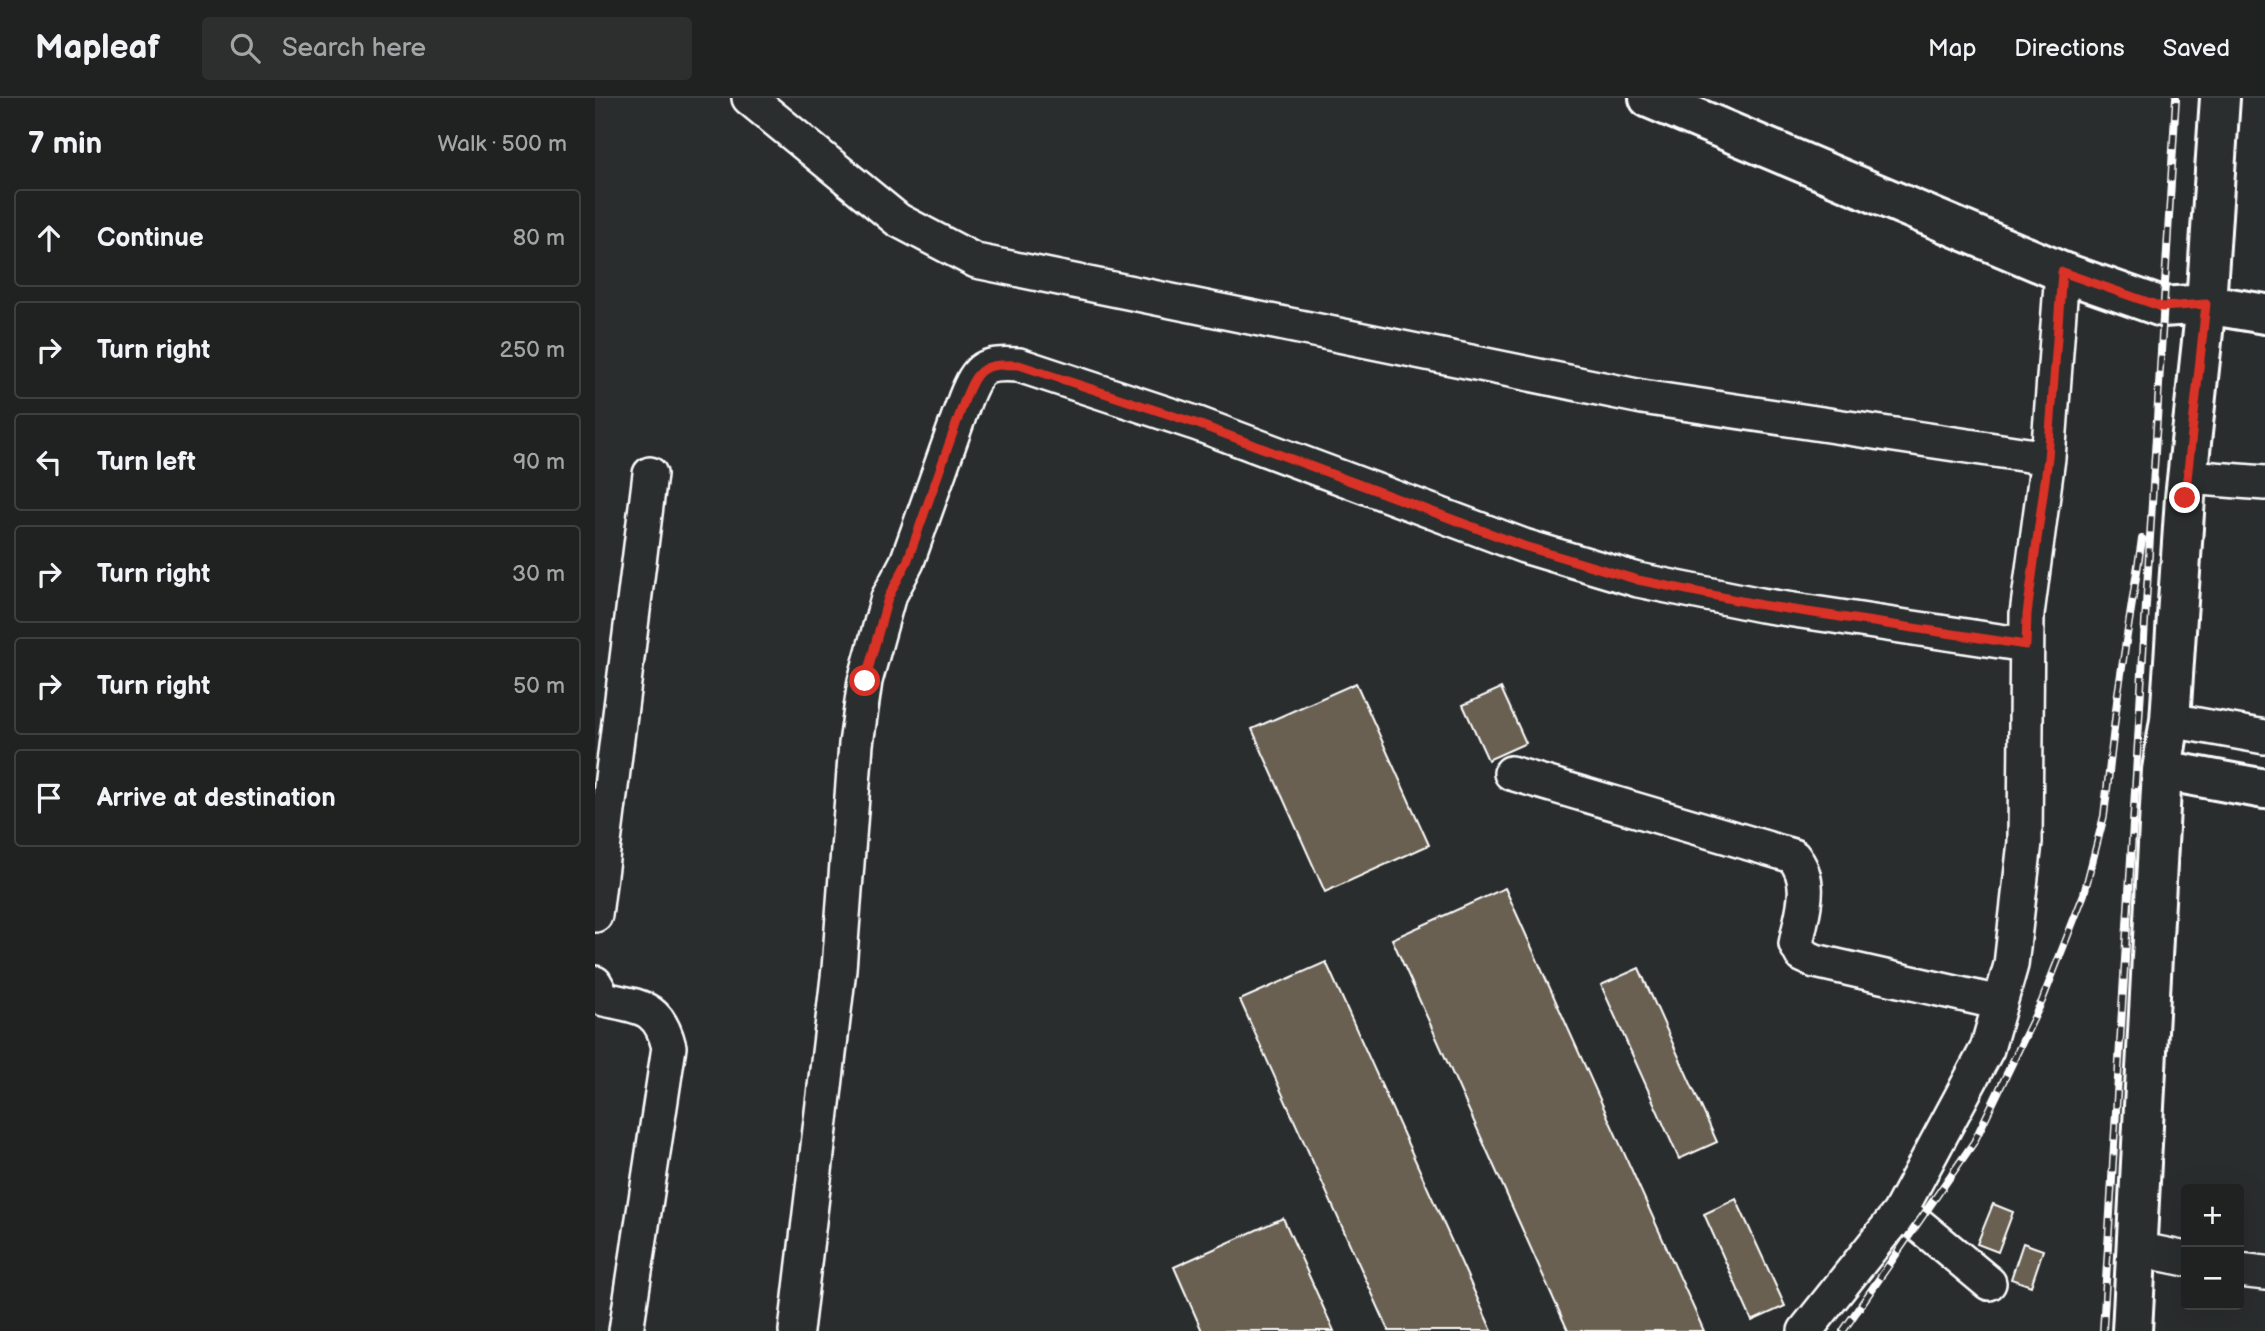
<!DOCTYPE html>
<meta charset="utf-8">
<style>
:root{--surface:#202222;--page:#2d2f2f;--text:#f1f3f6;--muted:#a2a4a5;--line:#3d3f40}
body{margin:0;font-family:"Balsamiq Sans",sans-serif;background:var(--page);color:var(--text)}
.controls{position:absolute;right:21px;bottom:21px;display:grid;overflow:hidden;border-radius:7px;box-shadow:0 7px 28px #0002}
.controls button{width:63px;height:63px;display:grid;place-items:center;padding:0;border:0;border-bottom:2px solid var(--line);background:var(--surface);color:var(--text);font:35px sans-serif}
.stop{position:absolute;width:21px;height:21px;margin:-16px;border:5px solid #d93025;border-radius:50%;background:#fff}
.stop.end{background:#d93025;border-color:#fff;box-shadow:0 2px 7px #0008}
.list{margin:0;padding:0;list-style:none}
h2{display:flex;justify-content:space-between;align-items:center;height:91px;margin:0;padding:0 28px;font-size:30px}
h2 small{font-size:23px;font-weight:400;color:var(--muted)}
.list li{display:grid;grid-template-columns:46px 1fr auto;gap:21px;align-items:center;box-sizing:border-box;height:98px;margin:0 14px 14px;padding:0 14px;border:2px solid var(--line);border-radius:7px}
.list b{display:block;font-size:26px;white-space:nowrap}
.list em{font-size:23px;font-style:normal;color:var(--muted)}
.icon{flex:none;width:38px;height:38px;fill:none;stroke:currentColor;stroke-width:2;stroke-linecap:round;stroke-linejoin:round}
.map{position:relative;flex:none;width:1670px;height:1233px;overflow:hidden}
header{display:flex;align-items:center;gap:42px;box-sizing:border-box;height:98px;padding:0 35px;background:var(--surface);border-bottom:2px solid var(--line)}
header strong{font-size:33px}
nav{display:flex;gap:38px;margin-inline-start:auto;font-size:24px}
.search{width:490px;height:63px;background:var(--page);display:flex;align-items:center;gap:18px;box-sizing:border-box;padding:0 24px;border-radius:7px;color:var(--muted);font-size:26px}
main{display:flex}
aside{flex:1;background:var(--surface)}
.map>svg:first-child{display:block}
.building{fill:#696151;stroke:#fff;stroke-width:2}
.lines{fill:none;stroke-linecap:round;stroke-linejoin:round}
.minor-casing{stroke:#fff;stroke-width:38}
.major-casing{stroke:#fff;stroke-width:44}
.minor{stroke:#2a2d2e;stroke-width:33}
.major{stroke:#2a2d2e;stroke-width:38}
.rail-casing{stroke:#fff;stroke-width:8}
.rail{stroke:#2a2d2e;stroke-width:5;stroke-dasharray:16;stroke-linecap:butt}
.route{stroke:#d93025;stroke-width:9}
</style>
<header>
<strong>Mapleaf</strong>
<div class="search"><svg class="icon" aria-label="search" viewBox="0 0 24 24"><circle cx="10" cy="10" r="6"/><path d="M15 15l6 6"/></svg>Search here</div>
<nav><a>Map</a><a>Directions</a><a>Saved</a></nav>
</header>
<main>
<aside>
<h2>7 min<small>Walk · 500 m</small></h2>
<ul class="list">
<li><svg class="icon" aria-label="ahead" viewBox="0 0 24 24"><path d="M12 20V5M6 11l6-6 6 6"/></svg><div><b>Continue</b></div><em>80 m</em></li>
<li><svg class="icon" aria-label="right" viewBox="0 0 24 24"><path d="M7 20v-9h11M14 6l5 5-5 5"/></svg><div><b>Turn right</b></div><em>250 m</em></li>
<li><svg class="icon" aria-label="left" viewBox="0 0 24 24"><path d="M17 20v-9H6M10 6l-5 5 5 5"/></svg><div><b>Turn left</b></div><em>90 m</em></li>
<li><svg class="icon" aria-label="right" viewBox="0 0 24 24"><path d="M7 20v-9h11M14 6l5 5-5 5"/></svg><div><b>Turn right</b></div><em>30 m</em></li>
<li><svg class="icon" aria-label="right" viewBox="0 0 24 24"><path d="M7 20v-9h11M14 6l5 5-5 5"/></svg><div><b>Turn right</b></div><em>50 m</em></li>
<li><svg class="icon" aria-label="arrive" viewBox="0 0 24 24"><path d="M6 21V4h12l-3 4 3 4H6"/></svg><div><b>Arrive at destination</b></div></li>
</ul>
</aside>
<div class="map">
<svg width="1670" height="1233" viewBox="0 0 1670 1233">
<rect width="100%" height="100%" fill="#2a2d2e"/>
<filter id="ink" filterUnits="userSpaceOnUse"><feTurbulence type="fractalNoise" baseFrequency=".0143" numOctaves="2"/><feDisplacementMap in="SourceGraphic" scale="14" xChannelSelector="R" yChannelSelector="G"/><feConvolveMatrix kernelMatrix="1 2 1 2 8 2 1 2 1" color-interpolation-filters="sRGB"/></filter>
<g filter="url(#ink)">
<path class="building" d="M761,585l73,162 -104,47 -73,-163z
M906,590l25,55 -38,17 -25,-55z
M910,790l199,443h-136l-176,-392z
M731,864l166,369h-103l-149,-331z
M1044,870l78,174 -38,17 -78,-174z
M1141,1101l49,107 -33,15 -48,-107z
M1398,1106l20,8 -15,40 -21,-8z
M688,1120l51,113h-132l-28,-64z
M1428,1145l20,7 -12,36 -20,-7z"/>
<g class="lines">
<defs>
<path id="minor" d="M154,0l149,122 78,41 666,136 406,61
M1592,379l78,6
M1575,622l95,17
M916,675l282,83c22,27 9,56 3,88l6,11 13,6 185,42
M0,817l55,-441
M0,885l9,16c37,8 55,7 65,48l-43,284
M1304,1115l20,12 70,58
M1542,1151l49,10
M1644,1172l26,3
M201,1233l43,-362 17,-225 9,-63 23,-83 19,-36 58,-163c13,-33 19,-36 54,-34l179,59 326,122 114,34 123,25 265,40
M1210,1233l94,-118 88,-164 24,-84 14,-123 2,-228 21,-156 14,-186"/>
<path id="major" d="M1054,0l413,174 100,35 44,-3 59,10
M1567,672l103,19
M1537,1233l30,-561 8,-50 15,-222 21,-194 14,-206"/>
</defs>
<use href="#minor" class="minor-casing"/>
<use href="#major" class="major-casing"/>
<use href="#minor" class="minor"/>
<use href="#major" class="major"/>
<defs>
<path id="rail" d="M1248,1233l131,-189 68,-141 42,-107 20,-78 14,-123 24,-154
M1508,1233l73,-1233"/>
</defs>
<use href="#rail" class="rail-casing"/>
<use href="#rail" class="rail"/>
</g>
</g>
<g class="lines" filter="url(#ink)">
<path class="route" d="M270,583l23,-83 19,-36 58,-163c13,-33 19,-35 54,-34l179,59 326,122 114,34 123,25 265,40 1,-31 21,-156 14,-186 100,35 44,-3 -21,194"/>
</g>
</svg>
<div class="controls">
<button>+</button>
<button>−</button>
</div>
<div class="stop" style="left:270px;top:583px"></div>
<div class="stop end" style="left:1590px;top:400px"></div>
</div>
</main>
